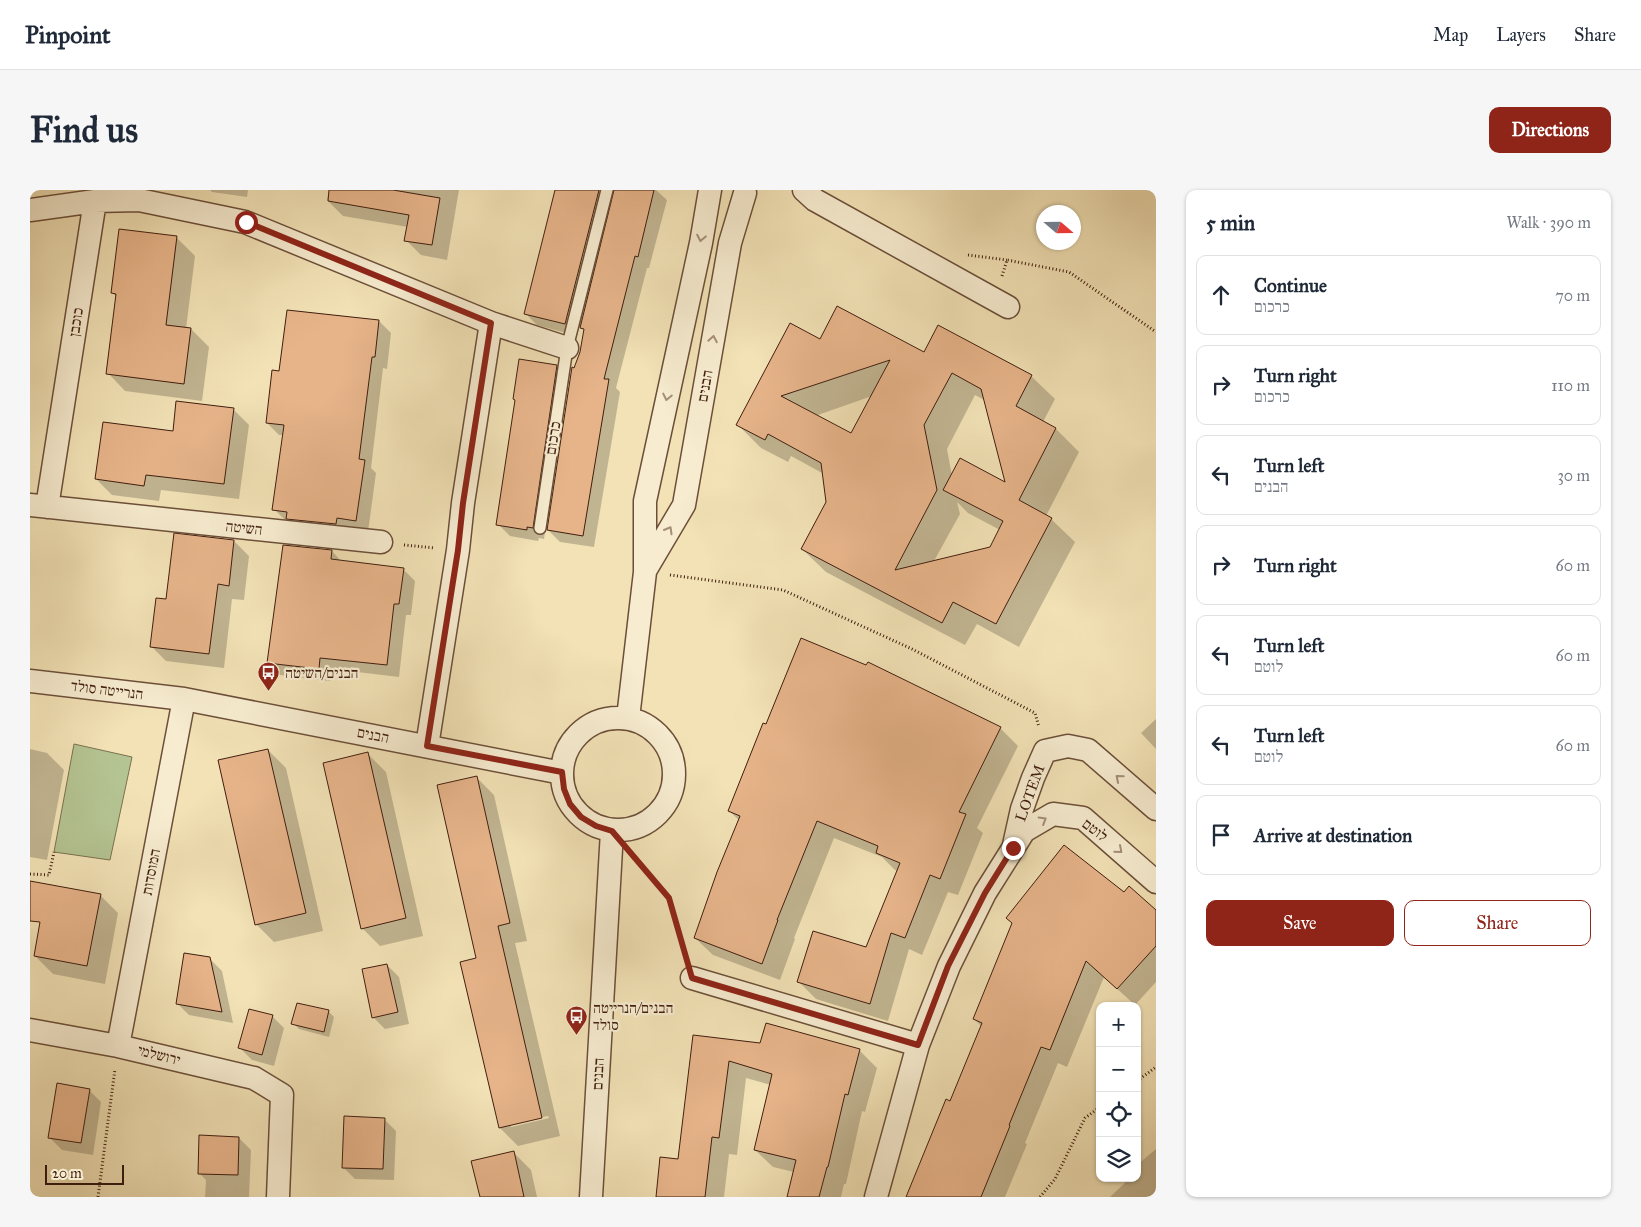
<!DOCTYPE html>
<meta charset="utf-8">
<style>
:root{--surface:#fff;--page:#f6f6f7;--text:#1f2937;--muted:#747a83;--line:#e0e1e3;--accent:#8f2418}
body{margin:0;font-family:"IM FELL Great Primer","Frank Ruhl Libre",serif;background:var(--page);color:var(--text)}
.controls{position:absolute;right:15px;bottom:15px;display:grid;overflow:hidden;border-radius:10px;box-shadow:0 1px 4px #0004}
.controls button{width:45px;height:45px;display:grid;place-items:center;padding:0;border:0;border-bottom:1px solid var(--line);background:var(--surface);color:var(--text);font:25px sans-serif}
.compass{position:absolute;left:1006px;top:15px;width:45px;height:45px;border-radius:50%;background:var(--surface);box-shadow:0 1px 4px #0004;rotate:110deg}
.scale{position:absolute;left:15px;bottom:12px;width:79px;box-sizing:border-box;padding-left:5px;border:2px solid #401e0f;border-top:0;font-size:14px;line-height:18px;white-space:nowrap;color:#401e0f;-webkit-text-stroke:4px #f7ecd0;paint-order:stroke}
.stop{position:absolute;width:15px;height:15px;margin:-11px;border:4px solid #8f2418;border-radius:50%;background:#fff}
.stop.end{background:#8f2418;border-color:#fff;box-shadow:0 1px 5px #0008}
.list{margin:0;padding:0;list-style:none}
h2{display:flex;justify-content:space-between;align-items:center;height:65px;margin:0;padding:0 20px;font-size:21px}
h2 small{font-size:16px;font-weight:400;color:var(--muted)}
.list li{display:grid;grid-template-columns:32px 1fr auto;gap:15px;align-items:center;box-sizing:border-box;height:80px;margin:0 10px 10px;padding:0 10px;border:1px solid var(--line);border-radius:10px}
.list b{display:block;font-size:19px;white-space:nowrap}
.list p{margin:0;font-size:16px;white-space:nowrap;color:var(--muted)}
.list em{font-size:16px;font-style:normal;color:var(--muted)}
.actions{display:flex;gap:10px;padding:15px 20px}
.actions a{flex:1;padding:11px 0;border:1px solid var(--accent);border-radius:10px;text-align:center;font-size:18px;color:var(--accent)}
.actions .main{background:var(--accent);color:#fff}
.icon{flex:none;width:28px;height:28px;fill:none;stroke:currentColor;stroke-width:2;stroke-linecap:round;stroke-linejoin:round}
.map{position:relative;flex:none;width:1126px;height:1007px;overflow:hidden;border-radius:10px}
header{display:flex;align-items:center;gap:30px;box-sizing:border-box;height:70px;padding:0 25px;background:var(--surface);border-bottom:1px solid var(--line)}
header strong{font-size:24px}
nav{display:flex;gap:28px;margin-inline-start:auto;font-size:18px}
.intro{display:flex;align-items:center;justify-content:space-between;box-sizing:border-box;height:120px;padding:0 30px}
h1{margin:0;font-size:35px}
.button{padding:12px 22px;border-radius:10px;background:var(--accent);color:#fff;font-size:18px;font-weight:700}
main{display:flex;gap:30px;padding:0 30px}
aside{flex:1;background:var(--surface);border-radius:10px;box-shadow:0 1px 4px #0004}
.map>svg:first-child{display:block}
.green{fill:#b4c492;stroke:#7a7150}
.shadow{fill:#0003;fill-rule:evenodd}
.building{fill:#e7b48a;stroke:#401e0f;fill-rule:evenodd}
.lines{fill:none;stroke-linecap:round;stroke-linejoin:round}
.lane-casing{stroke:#6c4f39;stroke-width:14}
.street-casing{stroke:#6c4f39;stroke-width:25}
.path{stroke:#401e0f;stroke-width:3;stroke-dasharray:1 2.5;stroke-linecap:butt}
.lane{stroke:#f7ecd0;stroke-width:11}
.street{stroke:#f7ecd0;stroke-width:22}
.oneway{stroke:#a58f79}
.route{stroke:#8f2418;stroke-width:6}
.labels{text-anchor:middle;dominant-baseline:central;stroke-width:4.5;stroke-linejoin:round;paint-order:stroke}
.street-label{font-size:15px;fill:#401e0f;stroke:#f7ecd0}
.poi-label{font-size:15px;fill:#401e0f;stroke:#f7ecd0;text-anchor:start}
</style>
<header>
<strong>Pinpoint</strong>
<nav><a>Map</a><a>Layers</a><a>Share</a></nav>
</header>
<div class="intro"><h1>Find us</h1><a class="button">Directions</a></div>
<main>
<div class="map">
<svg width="1126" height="1007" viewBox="0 0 1126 1007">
<rect width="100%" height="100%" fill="#f2e2b6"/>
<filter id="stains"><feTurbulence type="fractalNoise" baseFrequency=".004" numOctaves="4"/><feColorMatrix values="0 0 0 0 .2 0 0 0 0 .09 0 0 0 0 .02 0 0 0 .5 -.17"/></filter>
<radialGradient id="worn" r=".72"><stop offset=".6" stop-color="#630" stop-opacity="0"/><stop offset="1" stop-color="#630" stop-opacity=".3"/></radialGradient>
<path class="green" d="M44,554l58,13 -22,103 -56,-8z"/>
<path class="shadow" d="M180,0h38l-1,7 -35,-5z
M299,0h130l-12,70 -26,-5 -15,-15 2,-13 -65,-11 -16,-16z
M526,0h100l11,10 -18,68h-2l-31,120 4,4 -26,155 -34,-5 -12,-12 27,-161 6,-17 4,-21 -6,-5 -2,10 -40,-11 -12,-12z
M147,48l18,18 -9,73h5l18,18 -7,54 -77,-10 -17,-18 9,-75 -4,-5z
M349,131l12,12 -4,36 -4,-1 -12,100 5,5 -8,59 -82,-11 -12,-12 10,-74h-5l-12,-12 14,-51z
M909,137l92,49 24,23 -12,23 13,7 23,23 -33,64 5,3 24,23 -56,105 -42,-23 -12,21 -139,-73 -24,-23 25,-46 -3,-29 -33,-18 -3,6 -27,-14 -23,-23 83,-84 103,13zM945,205l11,6 21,84 -55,-9 -5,-27zM842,206l-20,39 -37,-19zM927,312l11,11 32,17 -10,18 -56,13 26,-47z
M526,176l12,12 -24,161 -5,-1 -1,3 -28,-5 -12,-12 18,-123 -2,-2z
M203,219l16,16 -10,74 -78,-9 -2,11 -47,-6 -16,-16 78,-46z
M204,351l15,15 -5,44 -12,-1 -8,69 -58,-7 -15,-15 16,-45z
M302,361l10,11 61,7 12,12 -4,34h-5l-7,62 -67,-8 -2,12 -50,-6 -12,-12z
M1126,529v30l-15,-16z
M970,538l18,18 -41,82 6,5 -25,62 -10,-3 -26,63 -13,-6 -21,72 -72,-22 -17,-17 68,-33 31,-78 -3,-1 -13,-13 -48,-19 -40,100 1,1 -15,41 -67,-25 -18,-17 45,-117 -11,-10z
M0,559l17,4 17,17 -17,90 -17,-3z
M238,560l18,18 37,163 -49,11 -17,-17z
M338,564l18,18 37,164 -43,10 -18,-18z
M446,587l18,18 33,146 -12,2 45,193 -42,10 -18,-18 -38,-165 16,-4zM518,926l1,2 -38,9v-3z
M1094,704l32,18v70l-21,23 -31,-28 -37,90 -9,-4 -33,80 2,1 -22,53h-99l45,-94 31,-76 -8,-8z
M70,705l18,18 -13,71 -52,-10 -18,-18z
M179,768l13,13 11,52 -44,-8 -12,-12z
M357,775l12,12 10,47 -24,5 -12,-12z
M268,814l31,8 5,5 -5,20 -30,-8 -6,-6z
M242,826l12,12 -10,38 -22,-6 -12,-12z
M737,834l93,27 17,17 -12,44 -3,-1 -16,73h-2l-3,13h-53l6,-25 -21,-5 -18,-17 16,-65 -25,-7 -9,77 -8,-1 -5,43h-67l23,-37 14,-124 67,8z
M59,900l12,12 -8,53 -31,-5 -12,-12z
M354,929l12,12 -2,49 -39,-1 -12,-12z
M209,948l12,12 -2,47h-44l1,-17 -7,-7z
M1126,959v48h-46l20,-19h7v-13z
M483,962l18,18 6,27h-56z"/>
<path class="building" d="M299,0h64l47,8 -8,47 -28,-4 5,-26 -81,-14z
M525,0h44l-34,134 -41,-10z
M584,0h40l-16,67 -3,-1 -31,123h5l-26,157 -36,-6 25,-163 2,1 6,-16 4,-23 -4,-1z
M89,39l58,7 -11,89 25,3 -7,56 -78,-10 10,-80 -5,-1z
M807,116l87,46 14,-27 94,50 -16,31 40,22 -37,72 33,18 -56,106 -43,-22 -11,21 -141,-74 25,-47 -5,-39 -53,-29 -3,6 -29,-15 54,-102 30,16zM860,170l-39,73 -70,-37zM922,183l29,16 24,93 -45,-24 -17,32 60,31 -13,26 -95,23 42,-80 -13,-65z
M257,120l92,10 -4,37h-3l-13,102 6,1 -9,61 -19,-3 -1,6 -50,-5 1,-7 -15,-2 12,-85 -18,-2 6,-53 7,1z
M489,169l38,6 -24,163 -6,-1v3l-31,-5 19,-125 -2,-1z
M146,211l58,7 -10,76 -78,-9 -2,11 -49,-7 8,-57 70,9z
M144,343l60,7 -5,46 -11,-2 -9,70 -59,-7 6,-49 10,1z
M253,355l49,5 -1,9 73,9 -5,36h-5l-7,61 -67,-7 -1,11 -52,-6z
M771,448l65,27 2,-3 133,65 -42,85 7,2 -26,65 -10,-4 -25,63 -14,-5 -21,71 -73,-22 16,-51 53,16 34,-84 -24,-10 2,-7 -61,-25 -40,99h1l-16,44 -68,-26 23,-66 23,-56 -12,-5 35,-88 3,1z
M238,559l38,164 -51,12 -37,-165z
M338,562l38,166 -45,11 -38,-166z
M447,586l33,147 -12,3 44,192 -43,10 -39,-166 16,-4 -39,-173z
M1034,655l60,47 5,-6 27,24v36l-39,43 -31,-28 -36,89 -9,-3 -32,78 1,1 -29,71h-75l40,-98 4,2 32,-78 -9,-4 39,-96 -6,-5z
M0,691l71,13 -14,72 -53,-10 6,-34 -10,-1z
M154,763l26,4 12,55 -46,-8z
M357,774l11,48 -26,6 -10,-49z
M267,813l32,7 -5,22 -33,-8z
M219,819l24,6 -11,40 -24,-7z
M736,833l94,26 -12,46 -3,-1 -17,73h-1l-8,30h-32l9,-37 -42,-10 18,-76 -43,-13 -10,77 -7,-1 -7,60h-49l4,-40 18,2 15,-124 67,8z
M27,893l33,6 -9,54 -33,-5z
M314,926l41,2 -2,51 -41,-1z
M169,945l40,2 -1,38 -40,-1z
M484,961l10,46h-44l-9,-36z"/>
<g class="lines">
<defs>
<path id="lane" d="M510,338l27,-180 40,-158"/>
<path id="street" d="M774,0l11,10 193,107
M65,11l44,-1 106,22 246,101 -28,180 -5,47 -31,196
M0,20l65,-9 -48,306
M461,133l76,25
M0,315l351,37
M615,381l39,-66 46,-262 15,-50
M0,491l154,18 378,74
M532 584a56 56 0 1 1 112 0a56 56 0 1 1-112 0Z
M598,528l17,-146v-71l56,-258 9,-53
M984,655l8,-36 11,-31 12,-27 23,-5 20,4 68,59
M662,788l226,67
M0,840l88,16 136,32 28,17 -4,102
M88,856l66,-347
M561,1007l21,-366
M846,1007l42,-152 31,-79 36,-73 39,-62 29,-17 30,4 73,64"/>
</defs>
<use href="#lane" class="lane-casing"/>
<use href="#street" class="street-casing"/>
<path class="path" d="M938,65l39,5
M972,86l5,-16 62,12 87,60
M374,355l31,3
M640,385l113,15 129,59 123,64 4,14
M605,668l34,39 17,60
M0,684l19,1 5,-23
M1107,891l19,-14
M68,1007l17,-128
M1010,1007l15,-18 30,-61 15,-11"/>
<use href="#lane" class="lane"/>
<use href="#street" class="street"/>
</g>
<defs><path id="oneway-chevron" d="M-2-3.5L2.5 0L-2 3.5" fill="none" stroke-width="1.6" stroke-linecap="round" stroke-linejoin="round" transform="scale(1.25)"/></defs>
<g class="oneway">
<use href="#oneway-chevron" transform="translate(671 48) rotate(101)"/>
<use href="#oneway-chevron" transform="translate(683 149) rotate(-80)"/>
<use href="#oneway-chevron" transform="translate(637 207) rotate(102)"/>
<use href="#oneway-chevron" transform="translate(639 340) rotate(-60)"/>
<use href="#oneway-chevron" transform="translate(1089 588) rotate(-140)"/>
<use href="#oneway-chevron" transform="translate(1013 630) rotate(-31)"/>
<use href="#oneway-chevron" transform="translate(1089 660) rotate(41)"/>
</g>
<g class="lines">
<path class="route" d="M216,32l245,101 -28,180 -5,47 -31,196 135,26 2,17 6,15 11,13 15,9 16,5 57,67 23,80 226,67 30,-79 37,-73 28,-45"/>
</g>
<defs>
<symbol id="bus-pin" viewBox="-11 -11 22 30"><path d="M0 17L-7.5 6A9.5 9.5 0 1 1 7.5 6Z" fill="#8f2418" stroke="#f7ecd0"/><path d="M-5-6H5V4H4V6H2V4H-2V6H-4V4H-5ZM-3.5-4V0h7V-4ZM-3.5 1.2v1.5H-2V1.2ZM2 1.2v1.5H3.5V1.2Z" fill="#fff"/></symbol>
</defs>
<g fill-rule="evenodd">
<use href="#bus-pin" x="226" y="470" width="25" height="34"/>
<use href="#bus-pin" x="534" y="814" width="25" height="34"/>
</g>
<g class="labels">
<g class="street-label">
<text transform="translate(46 132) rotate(-81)">כוכבן</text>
<text transform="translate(675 196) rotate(-80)">הבנים</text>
<text transform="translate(523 248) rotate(-81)">כרכום</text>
<text transform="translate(214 338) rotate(6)">השיטה</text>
<text transform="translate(77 500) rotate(7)">הנרייטה סולד</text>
<text transform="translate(343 545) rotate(11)">הבנים</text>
<text transform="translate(1000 603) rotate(-70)">LOTEM</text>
<text transform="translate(1065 640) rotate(37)">לוטם</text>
<text transform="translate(121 682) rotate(-79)">המוסדות</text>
<text transform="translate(129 865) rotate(14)">ירושלמי</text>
<text transform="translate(568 884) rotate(-87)">הבנים</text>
</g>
<g class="poi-label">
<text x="255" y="483">הבנים/השיטה</text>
<text x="563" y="818">הבנים/הנרייטה<tspan x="563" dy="17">סולד</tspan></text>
</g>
</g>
<rect width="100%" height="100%" filter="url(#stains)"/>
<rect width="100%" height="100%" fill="url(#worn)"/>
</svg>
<div class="controls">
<button>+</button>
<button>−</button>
<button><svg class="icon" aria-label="locate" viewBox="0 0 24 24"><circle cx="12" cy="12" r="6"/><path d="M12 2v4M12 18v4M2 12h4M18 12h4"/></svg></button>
<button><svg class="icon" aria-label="layers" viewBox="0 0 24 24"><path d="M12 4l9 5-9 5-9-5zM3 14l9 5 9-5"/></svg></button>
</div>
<svg class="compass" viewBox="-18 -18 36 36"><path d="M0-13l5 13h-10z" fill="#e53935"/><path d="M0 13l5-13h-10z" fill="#747a83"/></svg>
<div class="scale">20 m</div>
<div class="stop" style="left:216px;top:32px"></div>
<div class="stop end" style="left:983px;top:658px"></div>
</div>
<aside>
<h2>5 min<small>Walk · 390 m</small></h2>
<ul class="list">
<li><svg class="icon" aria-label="ahead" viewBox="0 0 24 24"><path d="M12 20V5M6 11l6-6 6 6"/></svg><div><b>Continue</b><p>כרכום</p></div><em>70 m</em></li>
<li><svg class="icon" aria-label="right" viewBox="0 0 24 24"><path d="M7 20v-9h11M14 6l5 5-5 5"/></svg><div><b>Turn right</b><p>כרכום</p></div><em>110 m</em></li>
<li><svg class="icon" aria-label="left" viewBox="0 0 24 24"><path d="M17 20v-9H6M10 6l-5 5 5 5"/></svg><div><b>Turn left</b><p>הבנים</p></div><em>30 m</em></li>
<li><svg class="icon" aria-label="right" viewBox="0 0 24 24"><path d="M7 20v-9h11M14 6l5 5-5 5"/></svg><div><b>Turn right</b></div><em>60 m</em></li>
<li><svg class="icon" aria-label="left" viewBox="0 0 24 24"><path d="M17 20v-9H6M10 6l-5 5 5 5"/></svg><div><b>Turn left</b><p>לוטם</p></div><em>60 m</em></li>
<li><svg class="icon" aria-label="left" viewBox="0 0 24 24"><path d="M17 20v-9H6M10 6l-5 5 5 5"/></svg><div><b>Turn left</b><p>לוטם</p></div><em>60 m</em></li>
<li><svg class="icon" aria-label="arrive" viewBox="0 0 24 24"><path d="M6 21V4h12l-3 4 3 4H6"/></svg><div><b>Arrive at destination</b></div></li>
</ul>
<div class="actions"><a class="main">Save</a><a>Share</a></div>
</aside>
</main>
